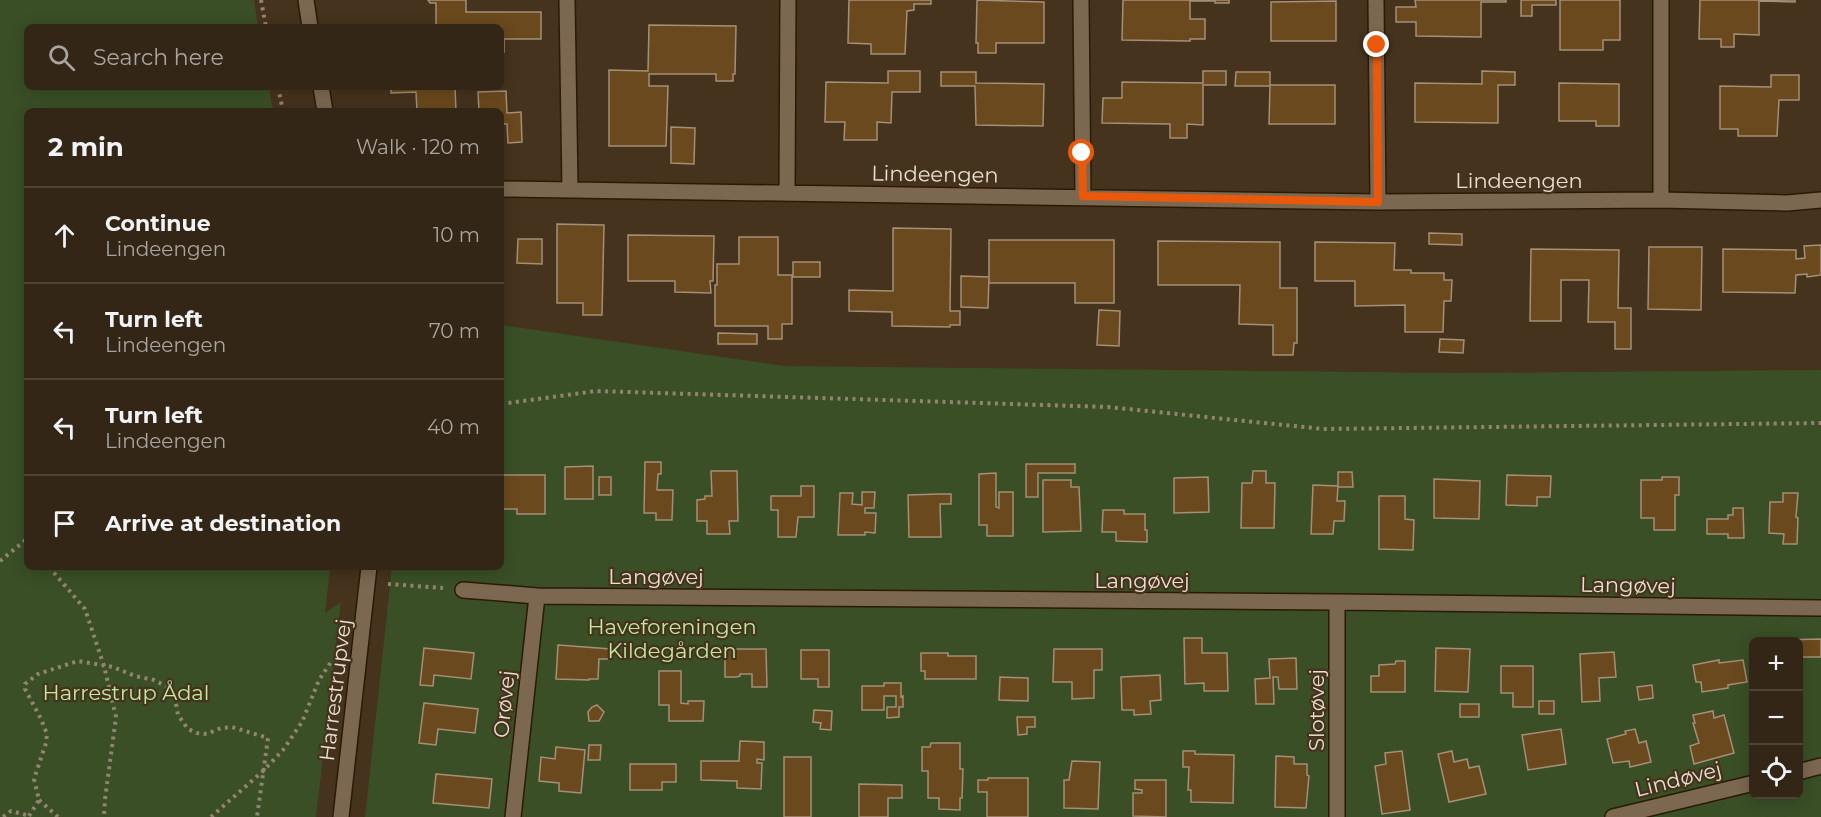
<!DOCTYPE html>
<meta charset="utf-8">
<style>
:root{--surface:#342616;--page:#3c2e1f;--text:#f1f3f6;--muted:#a9a5a1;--line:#4e4335}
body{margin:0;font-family:Montserrat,sans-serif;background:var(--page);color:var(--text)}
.controls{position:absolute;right:18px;bottom:18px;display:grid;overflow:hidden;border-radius:9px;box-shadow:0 3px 15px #0003}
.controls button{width:54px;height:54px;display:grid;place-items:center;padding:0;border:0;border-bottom:2px solid var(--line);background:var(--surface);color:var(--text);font:30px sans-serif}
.stop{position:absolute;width:18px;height:18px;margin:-14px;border:4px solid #ea580c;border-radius:50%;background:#fff}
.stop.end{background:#ea580c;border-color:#fff;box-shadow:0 2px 6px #0008}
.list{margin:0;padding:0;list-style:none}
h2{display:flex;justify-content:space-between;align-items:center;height:78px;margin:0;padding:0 24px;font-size:26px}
h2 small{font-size:20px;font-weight:400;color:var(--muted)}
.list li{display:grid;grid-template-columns:39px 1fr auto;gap:18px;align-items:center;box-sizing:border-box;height:96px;padding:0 24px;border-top:2px solid var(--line)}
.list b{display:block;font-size:22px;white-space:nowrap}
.list p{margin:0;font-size:20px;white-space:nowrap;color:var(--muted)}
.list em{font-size:20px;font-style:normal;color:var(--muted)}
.icon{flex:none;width:33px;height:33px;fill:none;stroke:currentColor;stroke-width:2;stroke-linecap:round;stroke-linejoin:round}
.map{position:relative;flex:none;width:1821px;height:817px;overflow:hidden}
.search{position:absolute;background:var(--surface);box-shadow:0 3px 15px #0003;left:24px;top:24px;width:480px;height:66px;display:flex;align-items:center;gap:15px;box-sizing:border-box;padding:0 21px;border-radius:9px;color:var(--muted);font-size:22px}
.panel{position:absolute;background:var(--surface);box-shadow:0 3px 15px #0003;left:24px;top:108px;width:480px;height:462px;border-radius:9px}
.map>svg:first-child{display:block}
.green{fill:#3a4f26;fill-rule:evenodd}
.building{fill:#6b491e;stroke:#a48f77;stroke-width:1.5}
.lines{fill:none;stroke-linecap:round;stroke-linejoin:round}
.minor-casing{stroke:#2b1a05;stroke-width:18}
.path{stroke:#938472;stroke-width:4;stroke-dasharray:3 4.5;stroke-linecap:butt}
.minor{stroke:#7c6851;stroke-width:15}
.route{stroke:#ea580c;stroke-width:8}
.labels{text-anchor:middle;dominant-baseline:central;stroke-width:4.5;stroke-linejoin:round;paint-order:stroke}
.street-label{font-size:21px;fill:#e9ded1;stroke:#45331d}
.park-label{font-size:21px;fill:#c1e8a0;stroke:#45331d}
</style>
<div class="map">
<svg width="1821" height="817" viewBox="0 0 1821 817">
<rect width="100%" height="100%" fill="#45331d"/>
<path class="green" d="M0,0h254l4,27h-231v60h242l4,24h-246v456h303l-5,46 16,-11 -25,215h-316z
M501,325l283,41 673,7 364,-3v447h-1456l27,-250h109zM1754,642h44v152h-44z"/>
<path class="building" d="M428,0h38v12h75v27h-37v13h-3v-25h-65v-24h-6z
M849,0h82v4h-17v6l-7,1 -2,43h-34v-10l-23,-1z
M977,0l67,2v41h-48v10h-18v-10h-2z
M1123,0h106v3h-14v-2h-25v18h15v20h-15v2l-68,-1z
M1415,0h91v2h-25v35l-65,-1v-14h-20v-15h20z
M1521,0h35v5h-24v11h-11z
M1560,0h60v40h-17v10h-43z
M1700,0h95v2l-36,-1v34l-25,-1v13h-13v-8h-22z
M1336,1v40h-65v-39z
M649,25l87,1 -1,48h-2v7h-17v-7h-67v12h19l-2,60h-57v-76l39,1z
M888,71h32v21h-28l-1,31 -14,-1v18h-33l1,-18h-20l1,-40 62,1z
M1203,71h23v14h-23v40l-16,-1v14h-17v-14l-68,-1 1,-25h19v-16l81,1z
M1482,71l33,1v13h-17v38l-83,-1v-39l67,1z
M941,72h35v11l68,1 -1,42 -67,-1 -1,-39h-34z
M1236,72h34v13h65v39h-66l1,-38h-35z
M1771,75h28v25h-20l-2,36h-39v-7h-18v-43l51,1z
M1559,83l60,1v42h-23v-5h-37z
M391,87h64l1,24h-39l-1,-19 -25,1z
M506,91l1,22 14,-1 1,30 -14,1 -1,-19h-6v-13h-22l-1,-19z
M671,127l24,1 -1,36 -23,-1z
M557,224l47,1 -2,90h-19v-12h-26z
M893,228l58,1 -1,82h10v14h-10v2l-58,-1v-14l-43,-1v-21l44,1z
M1429,233l33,1v11l-33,-1z
M628,235l86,1 -1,45h-3l1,12 -36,-1v-11h-47z
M739,237h39v38h14v49h-10v15h-14v-13h-53v-41h2v-21h22z
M518,239h24v25l-25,-1z
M989,240h125v63h-39v-20h-86z
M1158,241l122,1v46h17v55h-3l-1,12h-20v-30l-34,-1 1,-39h-82z
M1315,242l80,1 -1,27h17v3h33v7h8l-1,21h-7l-1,31h-38v-27l-50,1v-25h-40z
M1821,245v30l-14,2v-3l-11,1 -1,18 -72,-1v-43l73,1v9l9,-1 -1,-12z
M1649,247h53l-1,63 -53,-1z
M1531,249l88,1 -1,58h13v41h-16v-27h-27l1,-42h-28v41h-31z
M793,262h27v15h-27z
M961,276l28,1 -1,31 -27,-1z
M1099,310l21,1 -1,35 -22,-1z
M718,333l39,1v10h-39z
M1440,339l24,1 -1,13 -24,-1z
M645,462h16v12h-3l-1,16h16l-1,30h-16v-7h-12z
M1026,464h49v9h-37v24h-12z
M593,466v33h-28v-32z
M711,471h26l1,50h-9l1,13h-23v-13h-10v-21l8,-1v-3h7z
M1253,471h13v12h9l-1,45h-33l1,-45h10z
M1338,472h14l1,15h-15z
M996,473v34l3,1v-16h14v44h-26v-11h-8v-51z
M501,475h44v39h-28v-5h-16z
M1507,475l44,1 -1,21h-13v9l-31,-1z
M599,477h12v18h-12z
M1208,477l1,35 -35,1v-35z
M1662,477h17v18h-4v35h-21v-12h-13v-38h21z
M1434,479l46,2 -1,38 -45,-1z
M1043,480h28v7h8l2,44 -38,1z
M1313,485l25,1 -1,15h8l-1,20h-10l-1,13h-22z
M801,486h13v31h-16l-2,20h-18v-27h-7v-14h30z
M862,492h13l-1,16h-9v5h11l-1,20 -10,-1v3h-27l2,-42h13l-1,11 10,1z
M1783,493h15l-2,24 2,1 -1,26h-14l1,-10 -15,-1 1,-31h13z
M940,494h11v10h-11l1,33h-32l-1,-42z
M1379,496h26v23l9,1 -1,30 -34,-1z
M1733,508h10l1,30h-16v-4h-21v-15h21v-4h5z
M1103,510h21v4h21v16h2v12l-31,-1v-9h-14z
M1184,638h18v15h25l1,38h-24v-8l-19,1z
M1821,639v18h-21v16h-2v-31h-18v-2z
M558,645l53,4 -1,10h-11l-1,20h-9v1l-33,-1z
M424,648l50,5 -3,26 -37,-4 -1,11 -13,-1z
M1436,648l34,1 -2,43 -33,-1z
M725,649h41l1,38h-15v-13h-12v2l-3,1h-12z
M1054,649h48v21h-8v28l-22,1v-17h-19z
M801,650h28v37h-11v-8h-17z
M1614,652l2,25 -17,1 1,23 -18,1 -2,-48z
M921,653h27v3h28v23h-51v-8h-4z
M1296,658l1,31h-18l-1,-12h-5l1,27h-18l-1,-25 15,-1 -1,-19z
M1719,660v3l24,-3 4,22 -19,3v3l-26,4 -1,-10h-5l-3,-17z
M1396,661h9v31h-34v-16h8v-11l16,-1z
M1501,666h32v41h-20v-14h-12z
M659,671h22v32l7,1v-3h16l-1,20h-34v-16h-10z
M1160,675l1,25 -11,1 1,13 -17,1v-5h-12l-1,-33z
M1000,677l28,1v23l-29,-1z
M884,683h17v14l2,-1v11h-4v10l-12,1v-11h9v-11h-12v14h-22v-24h22z
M1652,685l1,13 -14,2 -2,-13z
M1539,701h15v13h-15z
M424,703l54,6 -3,24 -37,-4 -2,16 -17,-2z
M1460,704h19v13h-19z
M597,705l7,7 -5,9h-10l-1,-9 4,-5z
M814,710l18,1 -1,19 -11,-1 1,-6 -8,-1z
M1713,711l1,7 10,-3 10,38 -40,11 -4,-18 9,-3 -6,-20h2l-2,-8z
M1017,717h18v10h-8v7l-9,1z
M1561,729l5,35 -38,6 -6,-35z
M1635,729l4,14 7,-2 5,21 -21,5 -1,-6 -16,2 -6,-24 19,-5 -1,-3z
M740,741l24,1v18l-7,-1v4h5l-1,26 -24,-1v-7l-36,-1v-19h38z
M931,743h29v26h3l-1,29h-2v12l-21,-1v-11h-11v-27h-6v-24h8z
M589,745h12l-1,15h-12z
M556,747l29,3 -4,43 -22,-2v-8l-20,-2 2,-24 14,2z
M1183,751h12v3l39,1 -1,48 -42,-1v-12h-3l1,-23h-6z
M1402,751l8,59 -28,4 -7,-48 11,-2 -1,-11z
M1452,751l2,11 13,-3 2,9 10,-2 7,28 -37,8 -11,-48z
M1276,756l18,1v7h13v11l2,1 -3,32 -31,-1z
M784,757h27v60h-27z
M1072,761l28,1 -2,47 -34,-1v-28h5z
M630,764h46v18h-14v8h-32z
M436,774l56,5 -3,29 -56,-5z
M988,778h40v39h-41v-25h-9v-12h10z
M1135,780h31v37l-33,-1v-23h9v-3l-7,-1z
M859,784l43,1v13h-14v19h-29z"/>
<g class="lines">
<defs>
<path id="minor" d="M306,0l4,27
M567,0l3,189
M1081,0l2,196
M1376,0l2,202
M321,87l4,24
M501,189l877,13 283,-2 126,3 34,-3
M787,193l1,-193
M1661,200v-200
M463,590l74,6 800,6 484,6
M1798,772l23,-6
M341,817l28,-250
M513,817l24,-221
M1337,817v-215
M1613,817l141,-34"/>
</defs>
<use href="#minor" class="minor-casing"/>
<path class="path" d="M261,0l5,27
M278,87l5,24
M501,404l95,-13 512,16 215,22 498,-6
M0,561l27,-22
M49,567l36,42 19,57 12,51 -11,82 -1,18
M388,584l55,4
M39,800l19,17
M29,816l10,-16 -5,-21 12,-36 1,-9 -6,-15 -16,-30v-5l13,-10 40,-13 35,6 22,9 19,4 14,7 6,6 4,22 10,14 9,4 10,1 14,-6 11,-1 36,11 -11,79
M3,817l8,-6 19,5
M211,817l52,-46 20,-21 19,-28 17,-42 12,-18 7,-1"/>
<use href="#minor" class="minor"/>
</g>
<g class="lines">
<path class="route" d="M1082,153l1,43 295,6 -1,-157"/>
</g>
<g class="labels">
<g class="street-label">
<text transform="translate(935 174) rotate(1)">Lindeengen</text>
<text x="1519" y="180">Lindeengen</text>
<text x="656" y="576">Langøvej</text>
<text x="1142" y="580">Langøvej</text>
<text transform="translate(1628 585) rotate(1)">Langøvej</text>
<text transform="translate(335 690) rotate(-83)">Harrestrupvej</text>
<text transform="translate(504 704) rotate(-84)">Orøvej</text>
<text transform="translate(1316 710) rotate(-90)">Slotøvej</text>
<text transform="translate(1678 779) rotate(-14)">Lindøvej</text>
</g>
<g class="park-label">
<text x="672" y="626">Haveforeningen<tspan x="672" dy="24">Kildegården</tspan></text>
<text x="126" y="692">Harrestrup Ådal</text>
</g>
</g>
</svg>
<div class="controls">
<button>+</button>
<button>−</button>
<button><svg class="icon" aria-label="locate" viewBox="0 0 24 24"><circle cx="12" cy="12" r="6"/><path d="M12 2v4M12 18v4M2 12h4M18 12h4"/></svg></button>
</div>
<div class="stop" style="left:1082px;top:153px"></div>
<div class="stop end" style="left:1377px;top:45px"></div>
<div class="search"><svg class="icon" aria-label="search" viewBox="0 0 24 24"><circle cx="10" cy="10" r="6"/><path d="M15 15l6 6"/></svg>Search here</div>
<section class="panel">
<h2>2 min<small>Walk · 120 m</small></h2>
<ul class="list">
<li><svg class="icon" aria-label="ahead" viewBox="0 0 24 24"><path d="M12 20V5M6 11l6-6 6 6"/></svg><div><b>Continue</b><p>Lindeengen</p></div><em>10 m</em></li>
<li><svg class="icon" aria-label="left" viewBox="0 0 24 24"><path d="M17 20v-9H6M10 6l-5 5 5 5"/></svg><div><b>Turn left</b><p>Lindeengen</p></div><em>70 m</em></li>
<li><svg class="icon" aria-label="left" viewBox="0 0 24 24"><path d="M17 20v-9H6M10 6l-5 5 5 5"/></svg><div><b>Turn left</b><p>Lindeengen</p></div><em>40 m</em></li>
<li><svg class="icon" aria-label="arrive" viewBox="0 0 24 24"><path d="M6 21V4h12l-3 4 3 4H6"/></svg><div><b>Arrive at destination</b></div></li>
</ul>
</section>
</div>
